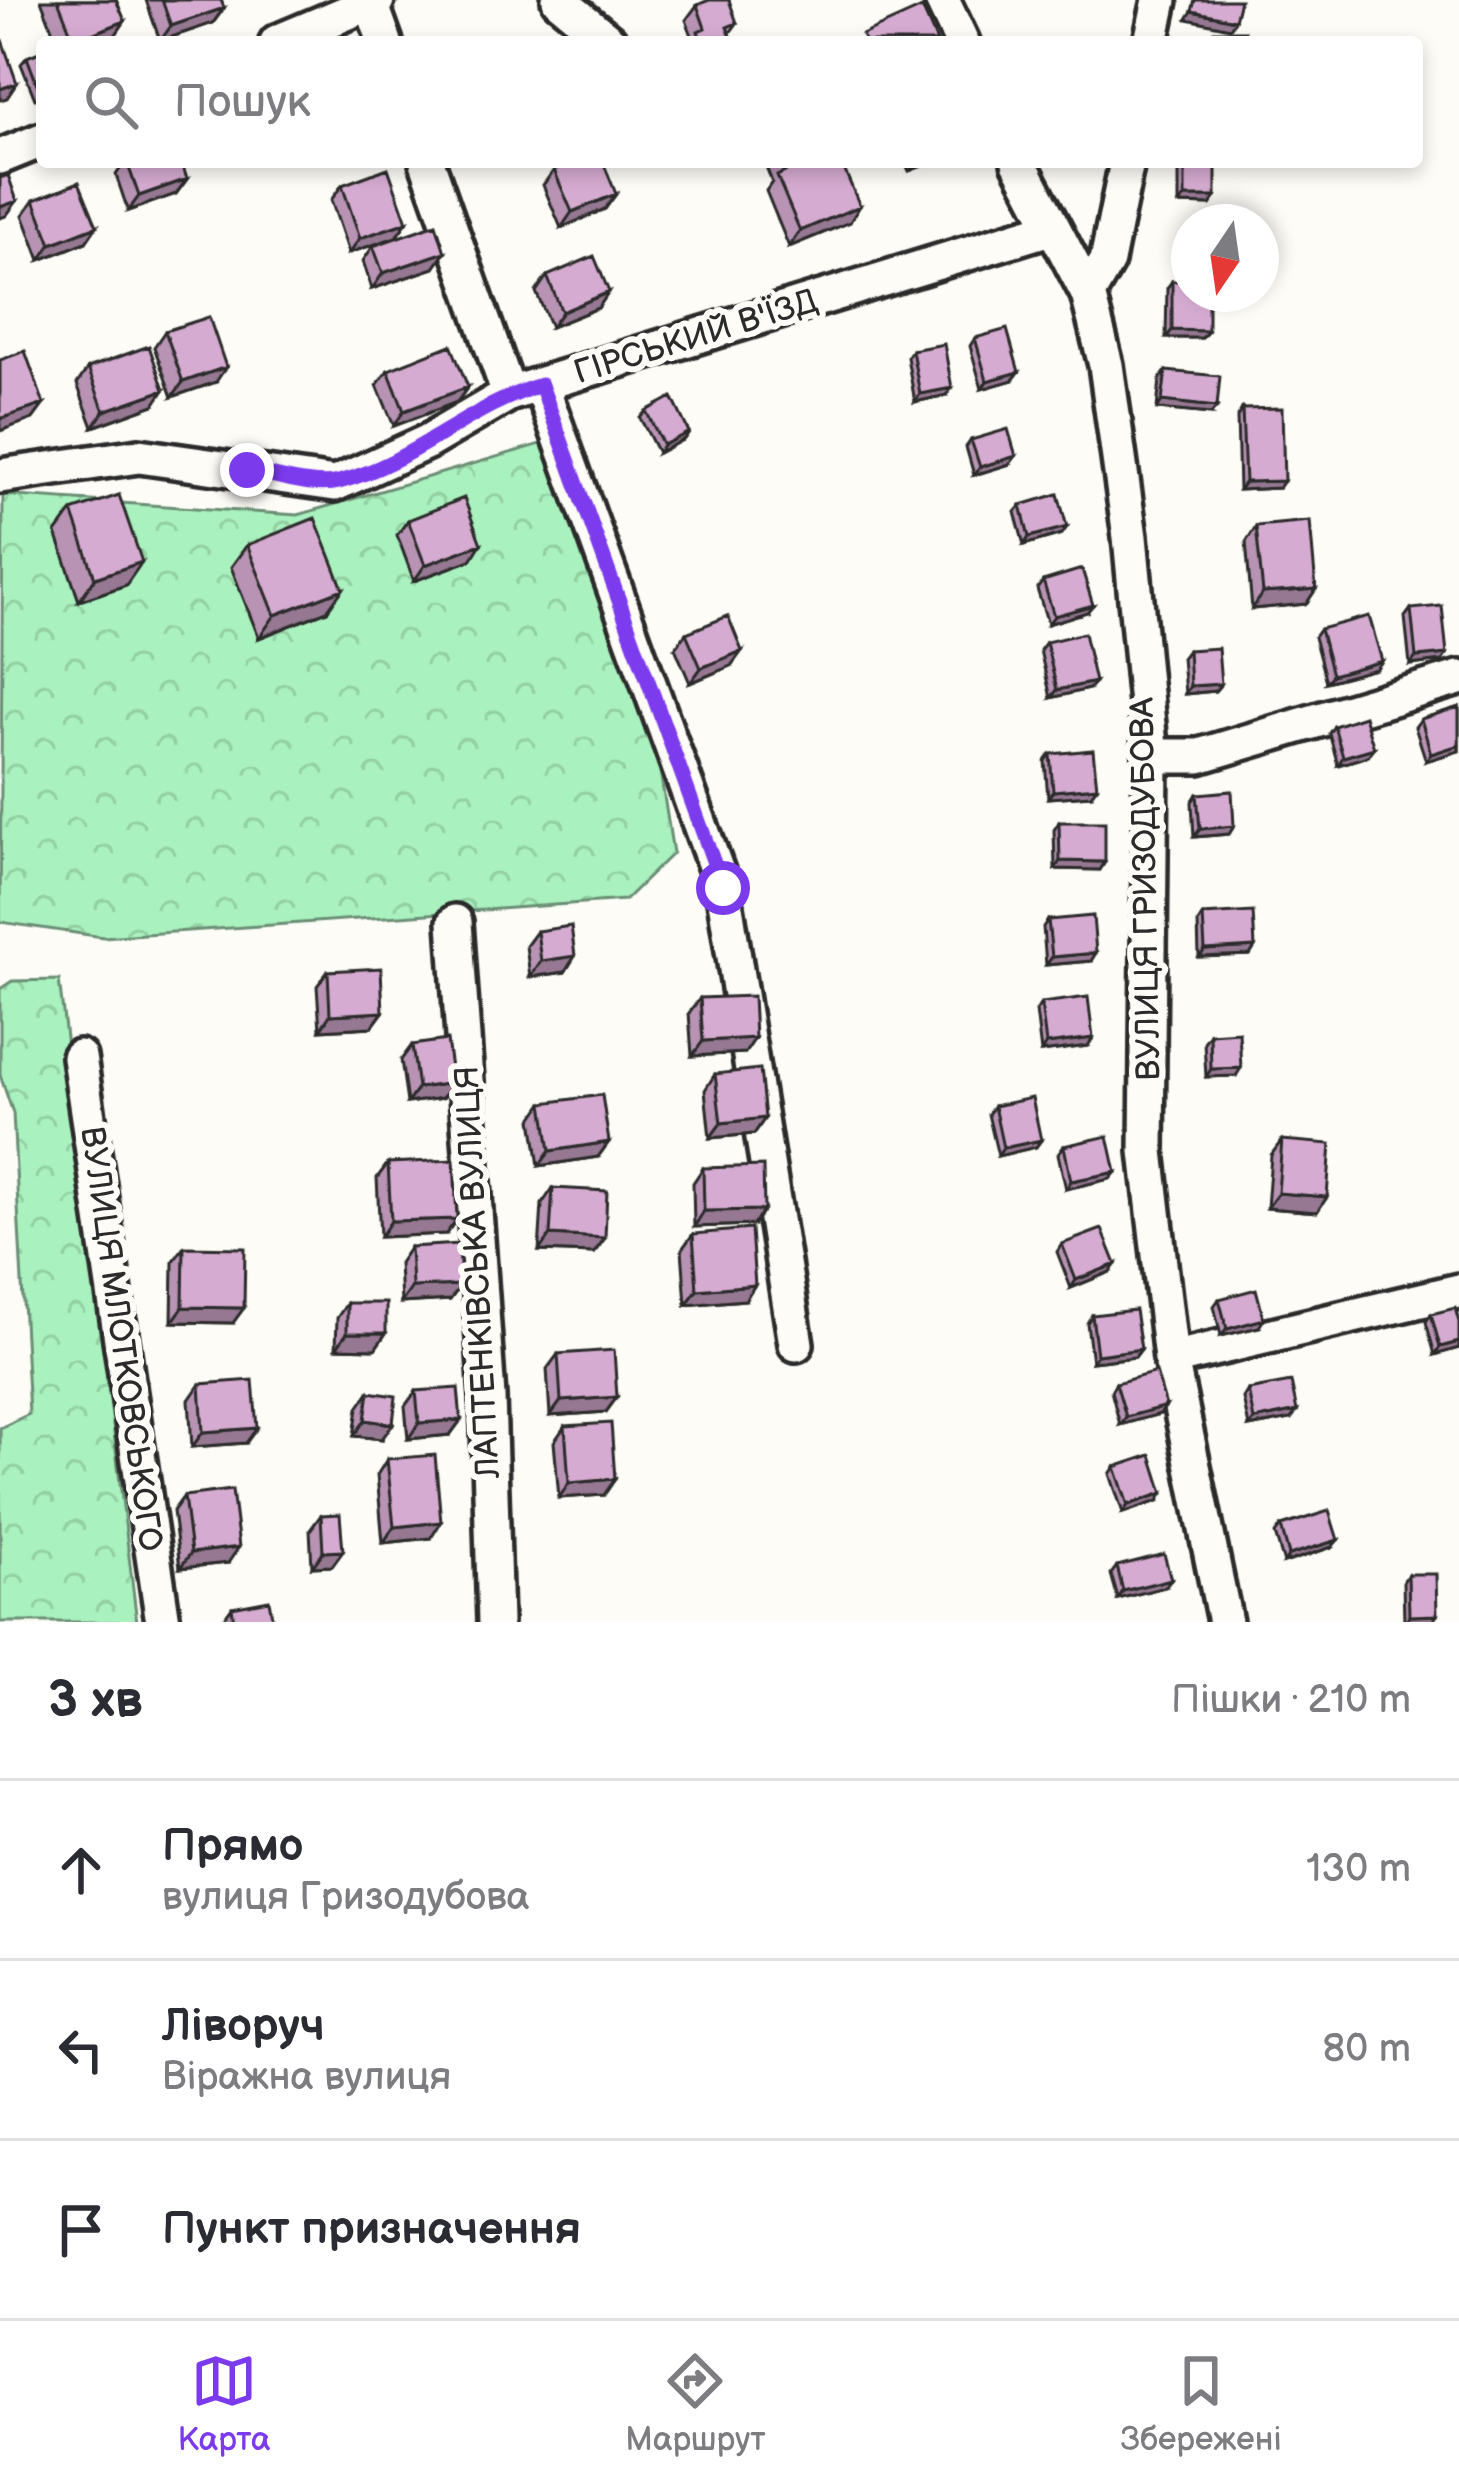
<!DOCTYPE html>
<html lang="uk">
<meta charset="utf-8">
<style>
:root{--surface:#fff;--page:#f7f7f7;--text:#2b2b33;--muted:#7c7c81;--line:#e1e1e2;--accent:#7c3aed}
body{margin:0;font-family:"Balsamiq Sans",sans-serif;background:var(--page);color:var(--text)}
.compass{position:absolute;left:1171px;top:204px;width:108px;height:108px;border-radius:50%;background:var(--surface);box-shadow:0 6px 18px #0003;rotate:193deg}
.stop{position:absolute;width:36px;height:36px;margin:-27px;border:9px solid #7c3aed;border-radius:50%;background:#fff}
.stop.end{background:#7c3aed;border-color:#fff;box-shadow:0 3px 12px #0008}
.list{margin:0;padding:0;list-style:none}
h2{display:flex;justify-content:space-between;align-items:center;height:156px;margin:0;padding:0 48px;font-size:51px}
h2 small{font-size:39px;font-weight:400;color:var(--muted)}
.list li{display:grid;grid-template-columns:78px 1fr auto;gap:36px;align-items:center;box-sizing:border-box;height:180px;padding:0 48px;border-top:3px solid var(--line)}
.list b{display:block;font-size:45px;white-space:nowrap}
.list p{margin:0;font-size:39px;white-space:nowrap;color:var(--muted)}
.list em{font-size:39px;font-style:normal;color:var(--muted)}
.icon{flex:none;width:66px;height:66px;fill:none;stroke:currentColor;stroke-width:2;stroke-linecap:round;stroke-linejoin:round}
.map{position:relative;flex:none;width:1459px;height:1622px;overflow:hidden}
.search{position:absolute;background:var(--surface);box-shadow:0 6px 18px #0003;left:36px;right:36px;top:36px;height:132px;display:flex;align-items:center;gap:30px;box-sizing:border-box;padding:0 42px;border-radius:12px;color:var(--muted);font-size:45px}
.sheet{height:696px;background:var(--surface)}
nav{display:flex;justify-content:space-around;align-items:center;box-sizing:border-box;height:168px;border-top:3px solid var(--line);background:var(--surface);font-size:33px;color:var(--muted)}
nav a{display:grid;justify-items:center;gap:6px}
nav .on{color:var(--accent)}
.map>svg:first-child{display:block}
.forest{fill:url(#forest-crowns);stroke:#6a8e74;stroke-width:3}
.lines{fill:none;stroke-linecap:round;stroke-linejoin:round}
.minor-casing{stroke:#2b2b2b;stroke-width:42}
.minor{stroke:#fdfcf7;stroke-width:33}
.wall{fill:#b893b4;stroke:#2b2b2b;stroke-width:3}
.shaded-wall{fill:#967892;stroke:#2b2b2b;stroke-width:3}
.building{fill:#d6abd1;stroke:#2b2b2b;stroke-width:3}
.route{stroke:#7c3aed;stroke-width:15}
.labels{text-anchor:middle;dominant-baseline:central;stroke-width:12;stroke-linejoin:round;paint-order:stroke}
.street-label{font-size:33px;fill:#2b2b2b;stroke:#fdfcf7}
</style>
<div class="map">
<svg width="1459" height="1622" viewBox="0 0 1459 1622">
<defs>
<pattern id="forest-crowns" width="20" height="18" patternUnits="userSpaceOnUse" patternTransform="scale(3)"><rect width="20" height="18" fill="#a9f1be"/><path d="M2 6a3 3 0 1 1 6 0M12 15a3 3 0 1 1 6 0" fill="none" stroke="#92cfa3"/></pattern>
</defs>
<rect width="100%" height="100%" fill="#fdfcf7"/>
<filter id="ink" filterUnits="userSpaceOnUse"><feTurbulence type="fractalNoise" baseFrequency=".00833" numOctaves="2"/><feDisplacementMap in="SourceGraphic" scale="24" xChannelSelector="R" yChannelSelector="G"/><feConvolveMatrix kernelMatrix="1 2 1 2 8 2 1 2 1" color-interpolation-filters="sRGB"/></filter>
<g filter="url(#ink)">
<path class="forest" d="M551,441l90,210 32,202 -48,47 -522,37 -103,-15 3,-427 295,20z
M59,980l78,642h-137v-194l29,-14 -16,-301 -13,-38v-86l12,-8z"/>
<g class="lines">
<defs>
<path id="minor" d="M370,0l15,42
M559,0l50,41
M942,0l20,42
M277,42l100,-42
M1151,42l9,-42
M0,157l42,-17
M427,162l82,232
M1019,162l69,132 18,71 24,172 21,219 -4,395 24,208 54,263
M1088,294l19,-33 20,-99
M541,385l182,503 73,456
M0,476l139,-20 196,28 92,-42 82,-48 541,-166
M1151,756h48l260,-78
M455,922l33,475 7,225
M79,1057l84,565
M1171,1359l288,-68"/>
</defs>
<use href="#minor" class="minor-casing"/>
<use href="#minor" class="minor"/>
</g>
<path class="wall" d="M41,0h75l9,21 -11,16 -14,5h-43z
M146,0h75l3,8 -11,15 -53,18z
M697,5l40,18 -7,10 3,9h-43l3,-4 -7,-18z
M42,51v46l-7,2 -14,-35 6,-7z
M125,162h56l6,17 -11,15 -48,17 -12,-36z
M766,162h75l9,60 -61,25 -23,-56 6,-9 -7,-18z
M905,162h27l-23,9z
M1184,162l32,35 -6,8 -31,-1v-35z
M554,170l62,24 -11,15 -44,19 -18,-43z
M342,185l65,37 -11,15 -47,16 -18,-53z
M34,200l63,26 -11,16 -46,18 -17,-45z
M373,246l72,6 -11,16 -62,21 -9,-28z
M547,276l62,16 -11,16 -47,19 -15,-35z
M1172,281l36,50 -6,7h-36l1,-50z
M165,331l51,51 -44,15 -18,-50z
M975,338l44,34 -6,8 -31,9 -12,-43z
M912,350l35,45 -32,7 -8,-45z
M88,368l66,37 -61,22 -16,-43z
M388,370l69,32 -63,24 -17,-41z
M1166,371l45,43 -54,-5 3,-30z
M1242,409l37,79 -40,2 -2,-73z
M646,411l43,21 -5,7 -26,14 -18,-35z
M971,440l39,24 -36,11 -8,-28z
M1021,505l46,22 -5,7 -38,11 -9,-33z
M72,511l54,74 -47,16 -23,-68z
M408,520l63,40 -57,21 -17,-46z
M1256,526l60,63 -10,15 -54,5 -6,-67z
M247,545l80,66 -68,27 -28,-71z
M1043,581l44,31 -39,12 -11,-35z
M1411,609l31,52 -32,4 -5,-48z
M1320,629l62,32 -6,8 -50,13 -12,-45z
M686,633l45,33 -41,17 -15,-35z
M1046,642l43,47 -38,9 -11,-48z
M1188,650l33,34 -6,7 -30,3 -3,-36z
M1459,707v44l-33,10 -11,-34 6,-8z
M1334,726l34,30 -30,9 -9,-32z
M1050,754l41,41 -43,3 -3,-37z
M1197,794l37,32 -5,8 -35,3 -2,-35z
M1059,822l46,40 -5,8 -45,-1 -1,-39z
M1203,915l52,32 -5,8 -51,2 -1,-34z
M1048,920l43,41 -45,4 -3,-38z
M537,931l38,25 -10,16 -35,5 -4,-31z
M328,971l55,41 -11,15 -52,3 -3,-44z
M700,998l55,40 -10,15 -53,3 -3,-43z
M1041,1003l47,43 -47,6 -5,-41z
M1210,1034l26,42 -30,1 -2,-35z
M412,1045l41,38 -11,15 -35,5 -6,-43z
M715,1074l50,44 -11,16 -44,4 -5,-48z
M543,1103l55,54 -59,9 -7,-47z
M994,1106l47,34 -5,7 -38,9 -10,-42z
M1282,1140l45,57 -10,15 -50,-4 4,-53z
M1064,1146l52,26 -6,7 -44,10 -8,-35z
M388,1163l58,71 -66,3 -3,-59z
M703,1168l50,57 -59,2 -1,-44z
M553,1188l52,50 -11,15 -55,-2 3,-47z
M693,1234l52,66 -59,5 -4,-56z
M1062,1244l48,28 -39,16 -14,-36z
M184,1247l49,76 -61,-1 1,-60z
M410,1247l51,38 -11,15 -49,3 -2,-40z
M1219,1299l40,28 -38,9 -7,-30z
M347,1303l39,30 -11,16 -39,-1 1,-30z
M1431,1314l28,34 -24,7 -9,-33z
M1092,1315l49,34 -6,8 -43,5 -5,-39z
M558,1354l59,43 -11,15 -56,4 -3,-47z
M1116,1383l44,31 -40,11 -9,-34z
M200,1384l46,59 -54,4 -3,-47z
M1248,1390l49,21 -6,8 -42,8 -6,-29z
M416,1391l45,29 -11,15 -42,4 -3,-33z
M369,1392l13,47 -28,-3 4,-28z
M565,1426l50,53 -11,16 -45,3 -5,-56z
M387,1459l44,79 -48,5 -6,-68z
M1115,1467l43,34 -35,12 -13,-39z
M184,1496l44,67 -48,5 -7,-57z
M321,1515l22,36 -11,15 -20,1 -2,-37z
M1281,1526l51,21 -48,16 -9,-29z
M1117,1566l48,21 -47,12 -7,-25z
M1408,1574l29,41 -5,7h-28l-1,-40z
M232,1607l41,15h-52z"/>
<path class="shaded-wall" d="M224,8l-11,15 -53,18 11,-15z
M1192,11l43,9 -5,8 -43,-9z
M125,21l-11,16 -14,5h-27z
M17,83l-10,15 -7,2v-11z
M919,162h13l-23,9 6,-7z
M187,179l-11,15 -48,17 11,-15z
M616,194l-11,15 -44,19 11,-16z
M1185,197h31l-6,8 -31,-1z
M17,201l-11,15 -6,2v-11z
M860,206l-10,16 -61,25 11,-16z
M407,222l-11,15 -47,16 11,-15z
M97,226l-11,16 -46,18 11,-16z
M445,252l-11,16 -62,21 11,-16z
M609,292l-11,16 -47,19 11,-15z
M1172,330l36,1 -6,7h-36z
M226,367l-10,15 -44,15 11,-15z
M1019,372l-6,8 -31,9 5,-8z
M468,387l-11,15 -63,24 10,-15z
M952,388l-5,7 -32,7 5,-8z
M164,390l-10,15 -61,22 11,-16z
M1162,401l55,6 -6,7 -54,-5z
M44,404l-11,15 -33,12v-12z
M689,432l-5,7 -26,14 5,-8z
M1016,456l-6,8 -36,11 6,-8z
M1284,481l-5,7 -40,2 6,-8z
M1067,527l-5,7 -38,11 5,-8z
M481,544l-10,16 -57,21 11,-16z
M142,562l-16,23 -47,16 16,-23z
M343,589l-16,22 -68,27 16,-23z
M1316,589l-10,15 -54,5 11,-16z
M1093,605l-6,7 -39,12 6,-8z
M742,651l-11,15 -41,17 11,-15z
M1447,654l-5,7 -32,4 6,-8z
M1382,661l-6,8 -50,13 6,-7z
M1095,682l-6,7 -38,9 6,-8z
M1221,684l-6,7 -30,3 5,-8z
M1459,745v6l-33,10 5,-7z
M1374,748l-6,8 -30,9 5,-8z
M1097,787l-6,8 -43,3 5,-7z
M1234,826l-5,8 -35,3 6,-8z
M1060,861l45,1 -5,8 -45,-1z
M1255,947l-5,8 -51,2 6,-7z
M1096,953l-5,8 -45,4 6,-8z
M575,956l-10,16 -35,5 11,-16z
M383,1012l-11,15 -52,3 10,-15z
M755,1038l-10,15 -53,3 11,-15z
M1093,1038l-5,8 -47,6 5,-8z
M1241,1068l-5,8 -30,1 5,-8z
M453,1083l-11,15 -35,5 11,-15z
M765,1118l-11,16 -44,4 11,-15z
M1041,1140l-5,7 -38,9 5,-8z
M609,1142l-11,15 -59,9 11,-15z
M1116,1172l-6,7 -44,10 5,-8z
M1278,1193l49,4 -10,15 -50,-4z
M764,1210l-11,15 -59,2 10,-16z
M457,1219l-11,15 -66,3 11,-16z
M550,1235l55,3 -11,15 -55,-2z
M1116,1264l-6,8 -39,16 5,-8z
M461,1285l-11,15 -49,3 11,-16z
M755,1285l-10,15 -59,5 11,-15z
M183,1307l61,1 -11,15 -61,-1z
M1264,1319l-5,8 -38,9 6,-7z
M347,1333h39l-11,16 -39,-1z
M1459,1342v6l-24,7 5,-8z
M1141,1349l-6,8 -43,5 5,-7z
M617,1397l-11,15 -56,4 11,-15z
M1166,1406l-6,8 -40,11 6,-8z
M1297,1411l-6,8 -42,8 5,-7z
M365,1420l28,4 -11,15 -28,-3z
M461,1420l-11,15 -42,4 11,-16z
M257,1428l-11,15 -54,4 11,-15z
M615,1479l-11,16 -45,3 10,-15z
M1163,1493l-5,8 -35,12 5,-8z
M441,1522l-10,16 -48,5 11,-16z
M1338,1540l-6,7 -48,16 5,-8z
M239,1547l-11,16 -48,5 11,-15z
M343,1551l-11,15 -20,1 11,-15z
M1171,1579l-6,8 -47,12 5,-8z
M1437,1615l-5,7h-27l4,-6z"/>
<path class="building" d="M58,0h58l9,21 -51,20z
M162,0h59l3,8 -53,18z
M709,0h20l8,23 -10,4 6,15h-31l-4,-11 7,-3 -8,-23z
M1195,0h45l-5,20 -43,-9z
M922,8l15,34h-72l-3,-7z
M1214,31h31v11h-31z
M0,40h2l15,43 -17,6z
M42,51v40l-2,1 -13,-35z
M127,162h54l6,17 -48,17z
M572,162h31l13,32 -44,18 -18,-42z
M781,162h60l19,44 -60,25 -23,-55 8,-4z
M1185,162h31v35h-31z
M388,168l19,54 -47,16 -18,-53z
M8,175l9,26 -17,6v-29z
M79,182l18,44 -46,18 -17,-44z
M436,224l9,28 -62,21 -10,-27z
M594,256l15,36 -47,20 -15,-36z
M1172,281h17v13h19v37l-36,-1z
M209,317l17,50 -43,15 -18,-51z
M1007,329l12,43 -32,9 -12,-43z
M944,344l8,44 -32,6 -8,-44z
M451,345l17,42 -64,24 -16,-41z
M149,346l15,44 -60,21 -16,-43z
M25,351l19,53 -44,15v-59z
M1166,371l54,5 -3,31 -55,-6z
M672,397l17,35 -26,13 -17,-34z
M1282,408l2,73 -39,1 -3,-73z
M1008,429l8,27 -36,11 -9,-27z
M1058,494l9,33 -38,10 -8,-32z
M119,495l23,67 -47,16 -23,-67z
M464,498l17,46 -56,21 -17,-45z
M315,518l28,71 -68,26 -28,-70z
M1310,521l6,68 -53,4 -7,-67z
M1082,569l11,36 -39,11 -11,-35z
M1442,606l5,48 -31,3 -5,-48z
M728,616l14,35 -41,17 -15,-35z
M1369,616l13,45 -50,14 -12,-46z
M1084,633l11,49 -38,8 -11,-48z
M1218,648l3,36 -31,2 -2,-36z
M1459,707v38l-28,9 -10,-35z
M1364,716l10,32 -31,9 -9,-31z
M1093,750l4,37 -44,4 -3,-37z
M1232,791l2,35 -34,3 -3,-35z
M1059,822h46v40l-45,-1z
M1253,912l2,35 -50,3 -2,-35z
M1093,916l3,37 -44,4 -4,-37z
M571,926l4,30 -34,5 -4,-30z
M381,968l2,44 -53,3 -2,-44z
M753,996l2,42 -52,3 -3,-43z
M1088,997l5,41 -47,6 -5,-41z
M1239,1032l2,36 -30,1 -1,-35z
M447,1040l6,43 -35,5 -6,-43z
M760,1069l5,49 -44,5 -6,-49z
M602,1095l7,47 -59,9 -7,-48z
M1032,1098l9,42 -38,8 -9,-42z
M1108,1136l8,36 -45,9 -7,-35z
M1282,1140l49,4 -4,53 -49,-4z
M454,1160l3,59 -66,2 -3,-58z
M763,1166l1,44 -60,1 -1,-43z
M553,1188l54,3 -2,47 -55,-3z
M751,1229l4,56 -58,5 -4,-56z
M1102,1229l14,35 -40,16 -14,-36z
M459,1244l2,41 -49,2 -2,-40z
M184,1247l61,1 -1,60 -61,-1z
M1256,1289l8,30 -37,10 -8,-30z
M347,1303h39v30h-39z
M1455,1308l4,14v20l-19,5 -9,-33z
M1135,1310l6,39 -44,6 -5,-40z
M614,1350l3,47 -56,4 -3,-47z
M1156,1372l10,34 -40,11 -10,-34z
M253,1380l4,48 -54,4 -3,-48z
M1291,1382l6,29 -43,9 -6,-30z
M458,1388l3,32 -42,3 -3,-32z
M369,1392l27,4 -3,28 -28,-4z
M611,1423l4,56 -46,4 -4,-57z
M435,1455l6,67 -47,5 -7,-68z
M1151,1455l12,38 -35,12 -13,-38z
M232,1490l7,57 -48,6 -7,-57z
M1329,1511l9,29 -49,15 -8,-29z
M340,1514l3,37 -20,1 -2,-37z
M1164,1554l7,25 -48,12 -6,-25z
M1408,1574h28l1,41 -28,1z
M269,1600l4,22h-39l-2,-15z"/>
</g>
<g class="lines" filter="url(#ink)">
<path class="route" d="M247,470c25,4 67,19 92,12 73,-19 131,-76 202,-97l182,503"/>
</g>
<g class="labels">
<g class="street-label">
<text transform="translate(696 337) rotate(-17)">ГІРСЬКИЙ В'ЇЗД</text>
<text transform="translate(1146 889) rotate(-91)">ВУЛИЦЯ ГРИЗОДУБОВА</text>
<text transform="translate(478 1272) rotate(-93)">ЛАПТЕНКІВСЬКА ВУЛИЦЯ</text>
<text transform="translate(121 1339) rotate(82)">ВУЛИЦЯ МЛОТКОВСЬКОГО</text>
</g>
</g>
</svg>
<svg class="compass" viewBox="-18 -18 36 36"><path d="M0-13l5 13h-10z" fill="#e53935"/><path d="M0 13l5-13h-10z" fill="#7c7c81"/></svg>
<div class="stop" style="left:723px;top:888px"></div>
<div class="stop end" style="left:247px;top:470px"></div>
<div class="search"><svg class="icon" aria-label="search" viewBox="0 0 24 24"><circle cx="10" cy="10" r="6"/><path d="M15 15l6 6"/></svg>Пошук</div>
</div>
<section class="sheet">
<h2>3 хв<small>Пішки · 210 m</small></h2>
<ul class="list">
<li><svg class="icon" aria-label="ahead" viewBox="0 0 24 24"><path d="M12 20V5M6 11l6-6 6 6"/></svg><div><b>Прямо</b><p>вулиця Гризодубова</p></div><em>130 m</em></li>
<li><svg class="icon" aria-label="left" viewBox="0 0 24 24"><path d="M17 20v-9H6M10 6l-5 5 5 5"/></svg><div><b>Ліворуч</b><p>Віражна вулиця</p></div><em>80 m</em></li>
<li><svg class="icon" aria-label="arrive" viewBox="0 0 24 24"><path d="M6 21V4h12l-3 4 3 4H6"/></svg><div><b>Пункт призначення</b></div></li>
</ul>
</section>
<nav>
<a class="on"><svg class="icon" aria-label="map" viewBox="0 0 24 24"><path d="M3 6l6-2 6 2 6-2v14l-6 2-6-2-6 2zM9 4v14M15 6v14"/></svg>Карта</a>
<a><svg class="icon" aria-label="directions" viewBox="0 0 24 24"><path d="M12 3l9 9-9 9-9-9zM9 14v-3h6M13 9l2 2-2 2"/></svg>Маршрут</a>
<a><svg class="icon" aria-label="saved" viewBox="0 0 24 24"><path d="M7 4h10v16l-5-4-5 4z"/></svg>Збережені</a>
</nav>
